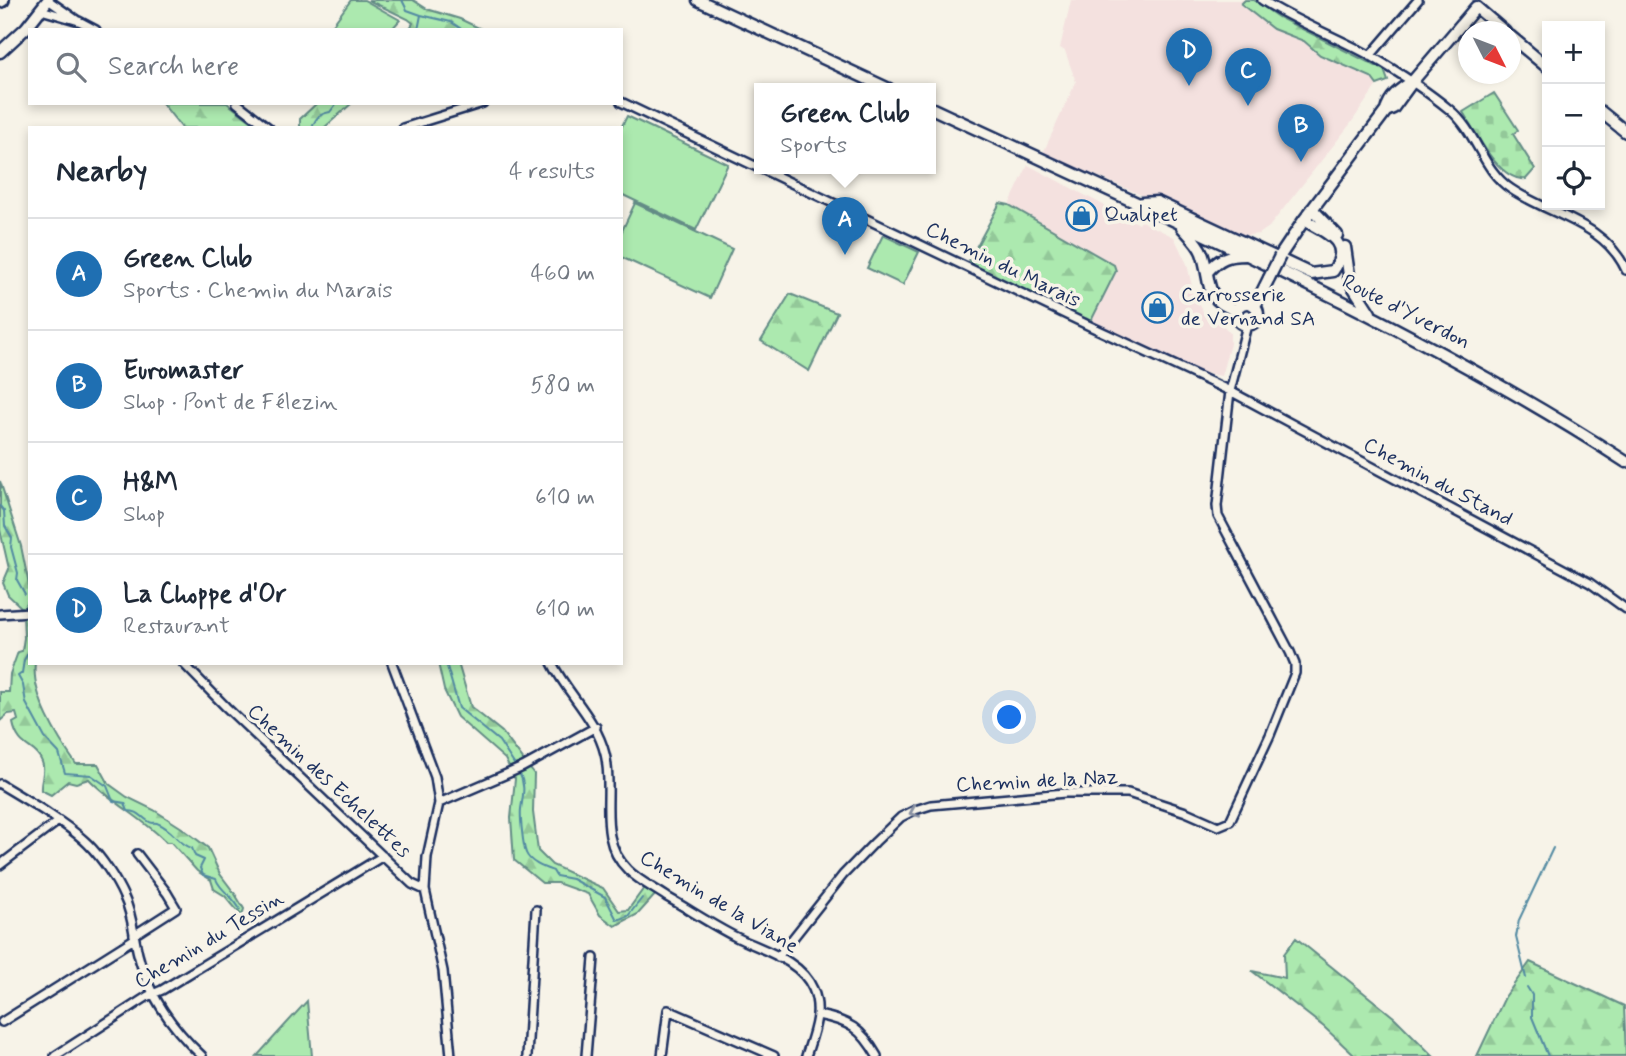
<!DOCTYPE html>
<meta charset="utf-8">
<style>
:root{--surface:#fff;--page:#f2f2f3;--text:#1f2937;--muted:#747a83;--line:#e0e1e3;--accent:#1f6fb2}
body{margin:0;font-family:Mynerve,sans-serif;background:var(--page);color:var(--text)}
.controls{position:absolute;right:21px;top:21px;display:grid;overflow:hidden;border-radius:0px;box-shadow:0 4px 10px #0003}
.controls button{width:63px;height:63px;display:grid;place-items:center;padding:0;border:0;border-bottom:2px solid var(--line);background:var(--surface);color:var(--text);font:35px sans-serif}
.compass{position:absolute;left:1458px;top:21px;width:63px;height:63px;border-radius:50%;background:var(--surface);box-shadow:0 4px 10px #0003;rotate:132deg}
.you{position:absolute;left:1010px;top:718px;width:24px;height:24px;margin:-18px;border:5px solid #fff;border-radius:50%;background:#1a73e8;box-shadow:0 0 0 10px #1a73e833}
.badge{display:grid;place-items:center;width:46px;height:46px;border-radius:50%;background:var(--accent);color:#fff;font-size:23px;font-weight:700}
.pin{position:absolute;translate:-50% -58px;filter:drop-shadow(0 2px 4px #0008)}
.pin::after{content:'';position:absolute;top:37px;width:24px;height:21px;background:inherit;clip-path:polygon(0 0,100% 0,50% 100%)}
.popup{position:absolute;left:754px;top:83px;width:182px;height:91px;box-sizing:border-box;display:grid;place-content:center;border-radius:0px;background:var(--surface);filter:drop-shadow(0 2px 5px #0005);font-size:23px;white-space:nowrap;color:var(--muted)}
.popup b{font-size:26px;color:var(--text)}
.popup::after{content:'';position:absolute;left:50%;top:100%;margin-left:-14px;border:14px solid transparent;border-top-color:var(--surface)}
.list{margin:0;padding:0;list-style:none}
h2{display:flex;justify-content:space-between;align-items:center;height:91px;margin:0;padding:0 28px;font-size:30px}
h2 small{font-size:23px;font-weight:400;color:var(--muted)}
.list li{display:grid;grid-template-columns:46px 1fr auto;gap:21px;align-items:center;box-sizing:border-box;height:112px;padding:0 28px;border-top:2px solid var(--line)}
.list b{display:block;font-size:26px;white-space:nowrap}
.list p{margin:0;font-size:23px;white-space:nowrap;color:var(--muted)}
.list em{font-size:23px;font-style:normal;color:var(--muted)}
.icon{flex:none;width:38px;height:38px;fill:none;stroke:currentColor;stroke-width:2;stroke-linecap:round;stroke-linejoin:round}
.map{position:relative;flex:none;width:1626px;height:1056px;overflow:hidden}
.search{position:absolute;background:var(--surface);box-shadow:0 4px 10px #0003;left:28px;top:28px;width:595px;height:77px;display:flex;align-items:center;gap:18px;box-sizing:border-box;padding:0 24px;border-radius:0px;color:var(--muted);font-size:26px}
.panel{position:absolute;background:var(--surface);box-shadow:0 4px 10px #0003;left:28px;top:126px;width:595px;height:539px;border-radius:0px}
.map>svg:first-child{display:block}
.built{fill:#f4e1df}
.grass{fill:#ace9af;stroke:#648c86;stroke-width:2}
.forest{fill:url(#forest-firs);stroke:#648c86;stroke-width:2}
.cemetery{fill:url(#cemetery-stones);stroke:#648c86;stroke-width:2}
.lines{fill:none;stroke-linecap:round;stroke-linejoin:round}
.stream{stroke:#528aa2;stroke-width:2}
.street-casing{stroke:#1b2f5e;stroke-width:12}
.secondary-casing{stroke:#1b2f5e;stroke-width:15}
.highway-casing{stroke:#1b2f5e;stroke-width:18}
.street{stroke:#f7f3e8;stroke-width:7}
.secondary{stroke:#f7f3e8;stroke-width:10}
.highway{stroke:#f7f3e8;stroke-width:12}
.secondary-bridge-casing{stroke:#1b2f5e;stroke-width:15;stroke-linecap:butt}
.secondary-bridge{stroke:#f7f3e8;stroke-width:10}
.oneway{stroke:#8991a3}
.labels{text-anchor:middle;dominant-baseline:central;stroke-width:7;stroke-linejoin:round;paint-order:stroke}
.poi-label{font-size:21px;fill:#1b2f5e;stroke:#f7f3e8;text-anchor:start}
.street-label{font-size:21px;fill:#1b2f5e;stroke:#f7f3e8}
</style>
<div class="map">
<svg width="1626" height="1056" viewBox="0 0 1626 1056">
<defs>
<pattern id="forest-firs" width="22" height="20" patternUnits="userSpaceOnUse" patternTransform="scale(1.75)"><rect width="22" height="20" fill="#ace9af"/><path d="M5 1l3.5 6h-7zM16 11l3.5 6h-7z" fill="#93c899"/></pattern>
<pattern id="cemetery-stones" width="16" height="16" patternUnits="userSpaceOnUse" patternTransform="scale(1.75)"><rect width="16" height="16" fill="#ace9af"/><path d="M2 7V4a2 2 0 0 1 4 0v3zM10 15v-3a2 2 0 0 1 4 0v3z" fill="#93c899"/></pattern>
</defs>
<rect width="100%" height="100%" fill="#f7f3e8"/>
<filter id="ink" filterUnits="userSpaceOnUse"><feTurbulence type="fractalNoise" baseFrequency=".0143" numOctaves="2"/><feDisplacementMap in="SourceGraphic" scale="14" xChannelSelector="R" yChannelSelector="G"/><feConvolveMatrix kernelMatrix="1 2 1 2 8 2 1 2 1" color-interpolation-filters="sRGB"/></filter>
<g filter="url(#ink)">
<path class="built" d="M1071,0h174l-4,4 32,25 32,12 15,14 51,23 6,7 -26,38 -82,104 -10,7 -21,2 -195,-83 33,-71 -11,-31 -5,-3z
M1028,165l111,59 2,-3 33,16 13,27 8,36 8,11 18,12 9,10v11l-9,32 -21,-4 -30,-11 -80,-38 26,-52 -2,-6 -105,-60z"/>
<path class="grass" d="M351,0h13l36,20 -9,10h-62z
M627,116l101,48 -32,66 -75,-36v-66z
M635,203l97,46 -22,49 -89,-41v-24z
M883,235l36,17 -16,33 -36,-17z
M307,1001l5,55h-55z"/>
<path class="forest" d="M368,0h45l14,9 33,10 23,11h-74l4,-7 -5,-4z
M1245,0h9l24,17 106,53 4,11 -11,4 -6,-8 -51,-22 -16,-14 -31,-12 -32,-25z
M162,103h65l33,25h-78z
M317,103h35l-28,25h-24v-9z
M1000,203l9,2 105,60 2,6 -26,52 -123,-59z
M790,294l47,19 -28,58 -48,-30z
M0,481l21,65 9,44v8l-7,11 -15,-14 -5,-12 6,-14 -9,-39z
M30,613v50h5c-4,32 23,76 41,101h22l11,20 18,13 27,13 28,18 26,20 12,26 15,20 9,15 -2,7 -17,-20 -11,-7 -3,-9 -14,-9 -26,-29h-5c-23,-24 -54,-39 -77,-63l-13,4 -8,-2 -17,14 -10,-5c-1,-9 5,-19 1,-28 -6,-17 -24,-13 -29,-39l5,-3 -2,-7 -8,1 -8,7v-29h9l1,-18 8,-22 4,-1 2,-13 -1,-24z
M438,663h20l13,44 31,25 32,42 -1,38 5,39 14,14 51,23 16,23 9,-1 16,-22 12,6 -18,20 -23,12 -15,-11 -12,-21 -31,-11h-15l-28,-23 -3,-42 4,-39 -10,-20 -48,-42 -13,-27z
M1296,938l99,80 38,38h-78l-31,-29 -72,-56 33,7 -1,-24z
M1530,962l94,44 2,50h-149l28,-59z"/>
<path class="cemetery" d="M1494,93l24,37 -5,4 22,35 -9,10c-27,3 -50,-46 -63,-67z"/>
<g class="lines">
<path class="stream" d="M402,0l5,10 14,5 -3,15
M421,15l30,7 12,8
M312,128c4,-11 8,-14 18,-16l7,-9
M0,506l4,5 1,15 7,12 -1,9 7,26 -1,7 8,14
M30,650l-6,10 -2,13 -4,3 5,9 3,18 19,35 14,15 6,20 26,2 16,11 6,15 12,2 3,8c11,0 12,5 20,10 5,4 6,0 11,3 13,5 20,21 33,24l3,8 9,4 -4,8 3,7 13,4c5,13 19,18 24,31
M446,663l13,45 40,33 17,26
M519,772c7,14 4,23 2,37 -1,8 2,37 5,44 4,10 19,15 27,18l3,5 16,3 33,18 12,23 11,-4 14,-18
M1526,978l-10,-41 3,-17 34,-72
M1527,987l5,8v22l16,39"/>
<defs>
<path id="street" d="M48,0l30,21
M1262,0c34,22 73,36 109,56 27,16 55,34 79,54 27,22 32,60 61,79 40,27 93,33 115,81
M41,10l38,11 17,9
M1370,56l48,-56
M621,102l138,66
M237,103l32,25
M403,128l80,-25
M762,169l330,158 138,64 360,192 36,26
M0,614l30,-2
M183,663l43,44 186,177 13,6
M392,663l43,114 4,26 -12,54 -2,33 18,81 8,85
M552,663c16,32 44,55 53,91 10,39 -10,84 23,116 11,11 26,18 39,27 23,13 45,28 69,40 26,13 65,23 77,52 10,23 0,45 -7,67
M0,784c25,15 68,40 88,60 14,14 28,35 36,53 9,18 9,37 14,57 10,40 34,74 64,102
M439,803l84,-36 73,-40
M0,865l57,-43
M134,935l42,-27 -9,-15 -30,-39
M778,957l65,-82 32,-33 26,-25 14,-7 16,-5 134,-12h63l58,19 32,14 12,-5 40,-86 25,-62v-9l-5,-12 -72,-136 -1,-10 13,-115 17,-66
M818,1015c31,6 43,13 59,41
M2,1022l132,-83
M55,1056l93,-60 14,-6 221,-134
M527,1056l9,-146
M586,1056l8,-98
M662,1056l6,-46 106,46"/>
<path id="secondary" d="M698,0l191,89
M1510,36l37,31
M0,52l26,-24 22,-28
M931,108c236,110 476,212 695,354
M1386,111l7,-3 19,-26 64,-75 29,25
M1600,111l26,21
M1142,203l15,-1 154,72 22,-3c21,-29 -8,-39 -29,-51
M1312,209l25,26
M1182,227c7,8 16,16 20,26 10,28 0,46 34,57
M1345,247l5,35 20,31
M1280,256l24,-36 82,-109c3,-14 14,-22 26,-29
M1207,272c13,-14 20,-17 39,-17
M1236 314a11 11 0 1 1 22 0a11 11 0 1 1-22 0Z
M1255,306l14,-28"/>
<path id="highway" d="M0,1l2,-1"/>
</defs>
<use href="#street" class="street-casing"/>
<use href="#secondary" class="secondary-casing"/>
<use href="#highway" class="highway-casing"/>
<use href="#street" class="street"/>
<use href="#secondary" class="secondary"/>
<use href="#highway" class="highway"/>
<defs>
<path id="secondary-bridge" d="M1269,278l11,-22"/>
</defs>
<use href="#secondary-bridge" class="secondary-bridge-casing"/>
<use href="#secondary-bridge" class="secondary-bridge"/>
</g>
<defs><path id="oneway-chevron" d="M-2-3.5L2.5 0L-2 3.5" fill="none" stroke-width="1.6" stroke-linecap="round" stroke-linejoin="round" transform="scale(1.75)"/></defs>
<use class="oneway" href="#oneway-chevron" transform="translate(914 812) rotate(157)"/>
</g>
<defs>
<symbol id="shop-ring" viewBox="-11 -11 22 22"><circle r="9.5" fill="#f7f3e8" stroke="#1f6fb2" stroke-width="1.5"/><path d="M-5-2.5h2.3a2.7 3.5 0 0 1 5.4 0H5L5.5 6h-11ZM-1.5-2.5h3a1.5 2.3 0 0 0-3 0Z" fill="#1f6fb2"/></symbol>
</defs>
<g fill-rule="evenodd">
<use href="#shop-ring" x="1064" y="198" width="35" height="35"/>
<use href="#shop-ring" x="1140" y="290" width="35" height="35"/>
</g>
<g class="labels">
<g class="poi-label">
<text x="1104" y="215">Qualipet</text>
<text x="1181" y="295">Carrosserie<tspan x="1181" dy="24">de Vernand SA</tspan></text>
</g>
<g class="street-label">
<text transform="translate(1003 265) rotate(26)">Chemin du Marais</text>
<text transform="translate(1406 312) rotate(27)">Route d'Yverdon</text>
<text transform="translate(1438 482) rotate(28)">Chemin du Stand</text>
<text transform="translate(329 781) rotate(43)">Chemin des Echelettes</text>
<text transform="translate(1037 781) rotate(-3)">Chemin de la Naz</text>
<text transform="translate(719 902) rotate(31)">Chemin de la Viane</text>
<text transform="translate(209 940) rotate(-31)">Chemin du Tessin</text>
</g>
</g>
</svg>
<div class="controls">
<button>+</button>
<button>−</button>
<button><svg class="icon" aria-label="locate" viewBox="0 0 24 24"><circle cx="12" cy="12" r="6"/><path d="M12 2v4M12 18v4M2 12h4M18 12h4"/></svg></button>
</div>
<svg class="compass" viewBox="-18 -18 36 36"><path d="M0-13l5 13h-10z" fill="#e53935"/><path d="M0 13l5-13h-10z" fill="#747a83"/></svg>
<div class="you"></div>
<div class="pin badge" style="left:845px;top:255px">A</div>
<div class="popup"><b>Green Club</b>Sports</div>
<div class="pin badge" style="left:1301px;top:162px">B</div>
<div class="pin badge" style="left:1248px;top:106px">C</div>
<div class="pin badge" style="left:1189px;top:86px">D</div>
<div class="search"><svg class="icon" aria-label="search" viewBox="0 0 24 24"><circle cx="10" cy="10" r="6"/><path d="M15 15l6 6"/></svg>Search here</div>
<section class="panel">
<h2>Nearby<small>4 results</small></h2>
<ul class="list">
<li><span class="badge">A</span><div><b>Green Club</b><p>Sports · Chemin du Marais</p></div><em>460 m</em></li>
<li><span class="badge">B</span><div><b>Euromaster</b><p>Shop · Pont de Félezin</p></div><em>580 m</em></li>
<li><span class="badge">C</span><div><b>H&amp;M</b><p>Shop</p></div><em>610 m</em></li>
<li><span class="badge">D</span><div><b>La Choppe d'Or</b><p>Restaurant</p></div><em>610 m</em></li>
</ul>
</section>
</div>
